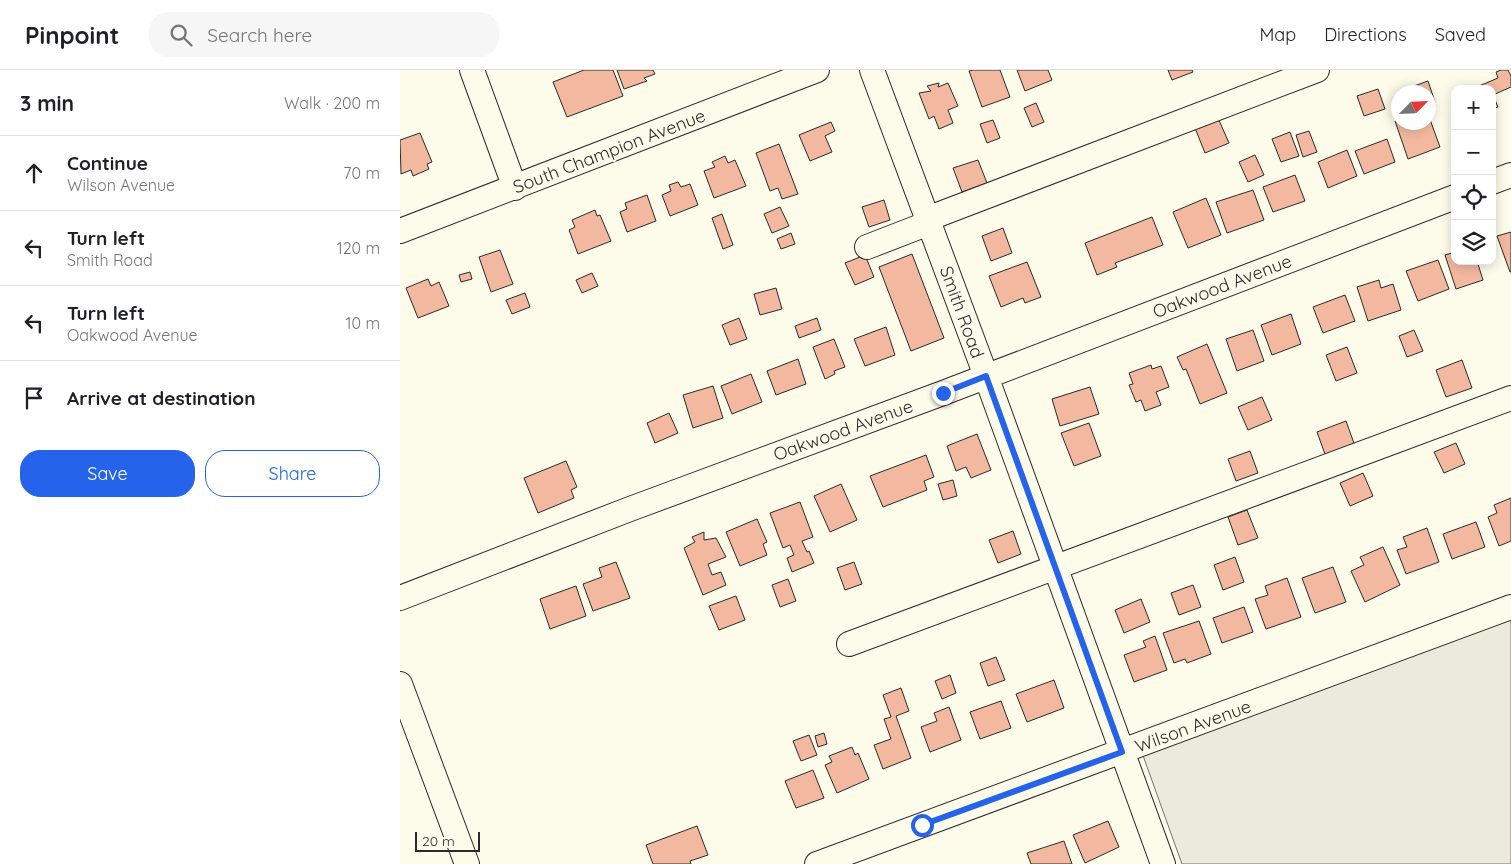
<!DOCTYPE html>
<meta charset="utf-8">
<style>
:root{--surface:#fff;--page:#f6f6f6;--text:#202124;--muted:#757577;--line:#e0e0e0;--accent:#2563eb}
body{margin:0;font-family:Quicksand,sans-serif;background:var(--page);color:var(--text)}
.controls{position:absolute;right:15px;top:15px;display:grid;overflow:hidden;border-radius:10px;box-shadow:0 2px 12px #0003}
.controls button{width:45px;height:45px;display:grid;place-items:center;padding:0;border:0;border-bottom:1px solid var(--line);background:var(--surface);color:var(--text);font:25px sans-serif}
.compass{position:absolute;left:991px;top:15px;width:45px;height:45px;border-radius:50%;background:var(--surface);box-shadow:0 2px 12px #0003;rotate:66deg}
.scale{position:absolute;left:15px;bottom:12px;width:65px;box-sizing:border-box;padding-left:5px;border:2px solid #2b2b2b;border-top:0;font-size:14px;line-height:18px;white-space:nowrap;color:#2b2b2b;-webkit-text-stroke:4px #fdfbea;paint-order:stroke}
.stop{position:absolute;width:15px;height:15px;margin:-11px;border:4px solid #2563eb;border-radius:50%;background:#fff}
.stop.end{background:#2563eb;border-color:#fff;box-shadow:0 1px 5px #0008}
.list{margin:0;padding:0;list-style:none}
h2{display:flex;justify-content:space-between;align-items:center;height:65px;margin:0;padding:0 20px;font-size:21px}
h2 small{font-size:16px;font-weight:400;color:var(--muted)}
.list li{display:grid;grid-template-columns:32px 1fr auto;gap:15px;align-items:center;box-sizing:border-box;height:75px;padding:0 20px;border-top:1px solid var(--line)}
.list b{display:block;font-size:19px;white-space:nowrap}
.list p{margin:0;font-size:16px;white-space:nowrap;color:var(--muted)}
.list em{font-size:16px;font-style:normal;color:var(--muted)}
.actions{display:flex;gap:10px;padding:15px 20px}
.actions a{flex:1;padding:11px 0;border:1px solid var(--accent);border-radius:20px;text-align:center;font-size:18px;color:var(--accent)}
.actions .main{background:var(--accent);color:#fff}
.icon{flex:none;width:28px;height:28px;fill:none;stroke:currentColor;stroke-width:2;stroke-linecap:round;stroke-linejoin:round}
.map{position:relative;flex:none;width:1111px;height:794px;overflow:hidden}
header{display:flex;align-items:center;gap:30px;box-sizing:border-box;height:70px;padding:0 25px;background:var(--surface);border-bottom:1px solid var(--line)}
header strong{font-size:24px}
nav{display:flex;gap:28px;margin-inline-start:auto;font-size:18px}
.search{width:350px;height:45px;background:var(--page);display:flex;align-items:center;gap:12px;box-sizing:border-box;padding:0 18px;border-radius:20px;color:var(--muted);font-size:19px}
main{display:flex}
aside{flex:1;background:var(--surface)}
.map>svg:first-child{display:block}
.green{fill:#ecebdb;stroke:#74746e}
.building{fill:#f2b8a0;stroke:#2b2b2b}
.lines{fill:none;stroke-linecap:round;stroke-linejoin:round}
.minor-casing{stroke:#2b2b2b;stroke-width:26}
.minor{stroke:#fdfbea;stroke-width:24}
.route{stroke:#2563eb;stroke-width:6}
.labels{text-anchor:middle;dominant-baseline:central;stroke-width:4;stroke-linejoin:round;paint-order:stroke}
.street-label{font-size:18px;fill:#2b2b2b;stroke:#fdfbea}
</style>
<header>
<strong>Pinpoint</strong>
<div class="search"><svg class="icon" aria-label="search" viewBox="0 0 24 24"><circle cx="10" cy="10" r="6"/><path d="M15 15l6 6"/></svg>Search here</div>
<nav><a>Map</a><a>Directions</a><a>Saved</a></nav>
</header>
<main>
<aside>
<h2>3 min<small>Walk · 200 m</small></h2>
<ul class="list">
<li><svg class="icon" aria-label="ahead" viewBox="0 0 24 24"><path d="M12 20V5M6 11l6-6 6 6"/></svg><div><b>Continue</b><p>Wilson Avenue</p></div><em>70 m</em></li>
<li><svg class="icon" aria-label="left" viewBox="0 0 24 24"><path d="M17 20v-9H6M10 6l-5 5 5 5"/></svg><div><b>Turn left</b><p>Smith Road</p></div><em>120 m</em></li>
<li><svg class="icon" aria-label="left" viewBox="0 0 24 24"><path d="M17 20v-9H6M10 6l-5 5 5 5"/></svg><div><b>Turn left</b><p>Oakwood Avenue</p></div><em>10 m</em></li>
<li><svg class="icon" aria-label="arrive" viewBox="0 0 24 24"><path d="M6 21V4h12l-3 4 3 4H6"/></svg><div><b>Arrive at destination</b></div></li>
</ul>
<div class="actions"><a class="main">Save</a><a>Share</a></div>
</aside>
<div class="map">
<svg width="1111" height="794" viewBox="0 0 1111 794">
<rect width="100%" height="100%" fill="#fdfbea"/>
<path class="green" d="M1111,546v248h-329l-41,-114z"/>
<path class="building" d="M184,0h29l10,26 -56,21 -14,-35z
M217,0h36l2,4 -11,4 3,3 -23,8z
M573,0h27l10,27 -28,10 -13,-36z
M617,0h31l4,10 -27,11z
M768,0h24l1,2 -21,8z
M1101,0h7l3,6v11l-18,8 5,12 -6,2v-20h-20l26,-11 -2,-6z
M1028,11l7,21 -7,2v-12h-12l-2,-6z
M539,13l-1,4 10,-4 10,23 -10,4 5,13 -14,6 -5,-13 -5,3 -10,-26 12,-2 -4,-5z
M978,19l7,20 -21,7 -7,-20z
M636,33l8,19 -12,5 -8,-19z
M1028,44l12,33 -32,12 -13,-38 3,-1v2h30z
M818,48l11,25 -24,10 -10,-25z
M593,50l7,18 -13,5 -7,-19z
M431,52l4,9 -10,5 7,16 -22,9 -11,-26z
M909,61l8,21 -14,5 -7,-22z
M890,62l9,24 -18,6 -9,-23z
M20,63l12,29 -5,2 2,5 -16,7 -2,-6 -10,4 -1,-34z
M987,69l8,23 -31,12 -9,-23z
M379,74l19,50 -16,5 -4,-11 -8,3 -14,-38z
M947,80l10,26 -29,12 -10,-26z
M855,85l9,20 -16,7 -9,-20z
M325,86l3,7 7,-3 11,26 -32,12 -10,-27 11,-4 -3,-5z
M578,90l9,23 -25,9 -9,-24z
M895,105l10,26 -32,11 -10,-25z
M278,112l3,5 9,-3 8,21 -28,11 -8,-21 9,-4 -2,-6z
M853,120l11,30 -37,13 -11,-31z
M247,125l9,26 -29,11 -7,-20 7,-3 -2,-6z
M806,128l15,37 -33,13 -15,-36z
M484,130l6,20 -21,7 -7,-20z
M380,137l9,19 -17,7 -8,-19z
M195,140l2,6 3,-1 11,26 -33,13 -9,-24 6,-3 -3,-7z
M322,144l11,31 -10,4 -11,-31z
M752,147l11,28 -48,18 2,4 -20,8 -12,-32z
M603,158l9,25 -21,8 -9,-25z
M1111,162v40h-1l-13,-36z
M391,163l4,11 -14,5 -4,-10z
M100,180l13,34 -22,8 -12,-35z
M1055,182v9h22l6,19 -27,9 -11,-34z
M512,184l32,84 -33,13 -32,-84z
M465,185l9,22 -19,8 -10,-22z
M1038,190l11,29 -31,12 -12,-30z
M627,192l14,35 -16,6 -2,-5 -22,9 -12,-31z
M70,202l2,7 -11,3 -2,-7z
M192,203l6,13 -16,7 -6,-13z
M28,209l3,7 8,-4 10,24 -31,12 -12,-30z
M979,210l2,8 12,-4 8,26 -33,11 -11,-34z
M376,218l6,21 -22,6 -6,-21z
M125,223l5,14 -18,7 -6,-14z
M945,225l10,26 -32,12 -10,-26z
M891,244l10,30 -29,11 -11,-30z
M339,248l8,21 -17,6 -8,-20z
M417,248l4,12 -22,8 -4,-12z
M486,257l9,28 -30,11 -11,-27z
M853,260l11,31 -27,10 -11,-32z
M1014,260l9,21 -16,6 -8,-21z
M434,269l11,28 -11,4 1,3 -10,5 -12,-32z
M807,274l20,49 -27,11 -14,-35 -3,1 -6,-13z
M947,277l10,26 -21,8 -10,-26z
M398,289l8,25 -30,11 -9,-24z
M1062,290l10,28 -26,9 -10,-27z
M751,295l1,4 9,-3 8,21 -13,5 5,13 -16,6 -4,-11 -5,2 -7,-17 4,-1 -4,-11z
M351,304l11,28 -30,12 -11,-28z
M313,316l10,32 -30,10 -10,-33z
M690,317l9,27 -39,12 -8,-27z
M862,327l10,23 -24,10 -10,-23z
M269,343l9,20 -23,10 -8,-20z
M946,351l9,25 -29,11 -9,-25z
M689,353l12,33 -27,10 -13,-33z
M577,364l14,36 -20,8 -5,-11 -10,4 -9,-25z
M1056,373l9,21 -21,9 -10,-21z
M850,381l8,22 -22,8 -8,-22z
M526,385l8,22 -10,4 3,9 -44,17 -13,-31z
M166,391l11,26 -6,3 3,8 -36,15 -14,-35z
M963,403l10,23 -23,10 -10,-23z
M553,410l4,16 -14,4 -5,-16z
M441,414l16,36 -27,12 -16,-36z
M1111,428v43l-12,5 -11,-29 9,-4 -3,-8z
M400,432l13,35 -11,4 5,11 2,-1 5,12 -22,9 -5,-14 7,-3 -4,-10 -7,3 -13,-35z
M847,440l11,28 -20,7 -10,-28z
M357,449l10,23 -4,2 4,11 -27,11 -14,-34z
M1076,452l9,25 -33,12 -9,-25z
M1027,458l12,34 -33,12 -9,-24 10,-3 -4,-10z
M613,461l8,23 -23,9 -9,-23z
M304,462v8l12,-2 10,19 -18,7 4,11 9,-3 5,13 -23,10 -19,-47 11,-6 -3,-5z
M983,477l17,38 -35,17 -14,-31 13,-6 -4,-8z
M835,487l9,25 -21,8 -9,-25z
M216,492l14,36 -37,13 -10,-27 19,-7 -3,-9z
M454,492l8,22 -17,6 -8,-22z
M933,497l13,35 -31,11 -13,-35z
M887,508l14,39 -35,12 -11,-30 13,-4 -3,-9z
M388,509l8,22 -16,6 -8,-22z
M793,515l8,22 -22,8 -8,-22z
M176,516l10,30 -36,13 -10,-30z
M336,526l9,24 -26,10 -10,-24z
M741,529l9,23 -26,11 -9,-23z
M844,537l9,25 -31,11 -9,-25z
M799,551l12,33 -24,9 -2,-4 -11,4 -11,-30z
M755,566l12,34 -33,12 -10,-27 22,-8 -3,-6z
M596,587l9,23 -17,6 -8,-23z
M550,605l6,18 -14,6 -7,-18z
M654,610l10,28 -37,14 -11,-28z
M501,618l8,23 -13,5 15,42 -28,11 -9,-24 17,-6 -7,-20 7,-2 -8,-22z
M601,631l10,27 -31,11 -10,-27z
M549,637l12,33 -31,12 -9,-25 16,-6 -3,-8z
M424,663l3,11 -9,3 -3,-11z
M409,665l8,20 -16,6 -8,-20z
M452,677l3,8 3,-2 11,26 -32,14 -12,-28 7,-3 -3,-6z
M413,700l11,28 -28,10 -11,-27z
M708,751l11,26 -34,16 -12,-28z
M297,756l11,29 -18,6 1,3h-38l-7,-19z
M664,771l8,23h-41l-4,-11z"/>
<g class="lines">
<defs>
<path id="minor" d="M72,0l43,118
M472,0l114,306 177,488
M1092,112l19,-7
M527,149l390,-149
M0,161l417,-161
M467,177l62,-24
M0,528l230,-89 313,-116 512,-196
M449,574l662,-246
M0,614l67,180
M417,794l694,-257"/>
</defs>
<use href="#minor" class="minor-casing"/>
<use href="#minor" class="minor"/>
</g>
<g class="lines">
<path class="route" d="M522,755l200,-73 -136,-376 -43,17"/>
</g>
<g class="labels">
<g class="street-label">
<text transform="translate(209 81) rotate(-21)">South Champion Avenue</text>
<text transform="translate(822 216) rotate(-21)">Oakwood Avenue</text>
<text transform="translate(562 242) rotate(70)">Smith Road</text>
<text transform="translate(443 360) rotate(-20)">Oakwood Avenue</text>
<text transform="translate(793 656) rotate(-20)">Wilson Avenue</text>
</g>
</g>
</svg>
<div class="controls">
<button>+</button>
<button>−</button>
<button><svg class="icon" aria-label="locate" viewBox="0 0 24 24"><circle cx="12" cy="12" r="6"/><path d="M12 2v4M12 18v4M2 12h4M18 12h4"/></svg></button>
<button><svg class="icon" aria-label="layers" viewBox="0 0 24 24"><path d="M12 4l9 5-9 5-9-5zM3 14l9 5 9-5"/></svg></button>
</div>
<svg class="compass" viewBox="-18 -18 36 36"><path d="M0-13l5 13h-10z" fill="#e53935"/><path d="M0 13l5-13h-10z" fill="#757577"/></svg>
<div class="scale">20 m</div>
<div class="stop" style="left:522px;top:755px"></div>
<div class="stop end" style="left:543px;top:323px"></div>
</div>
</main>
